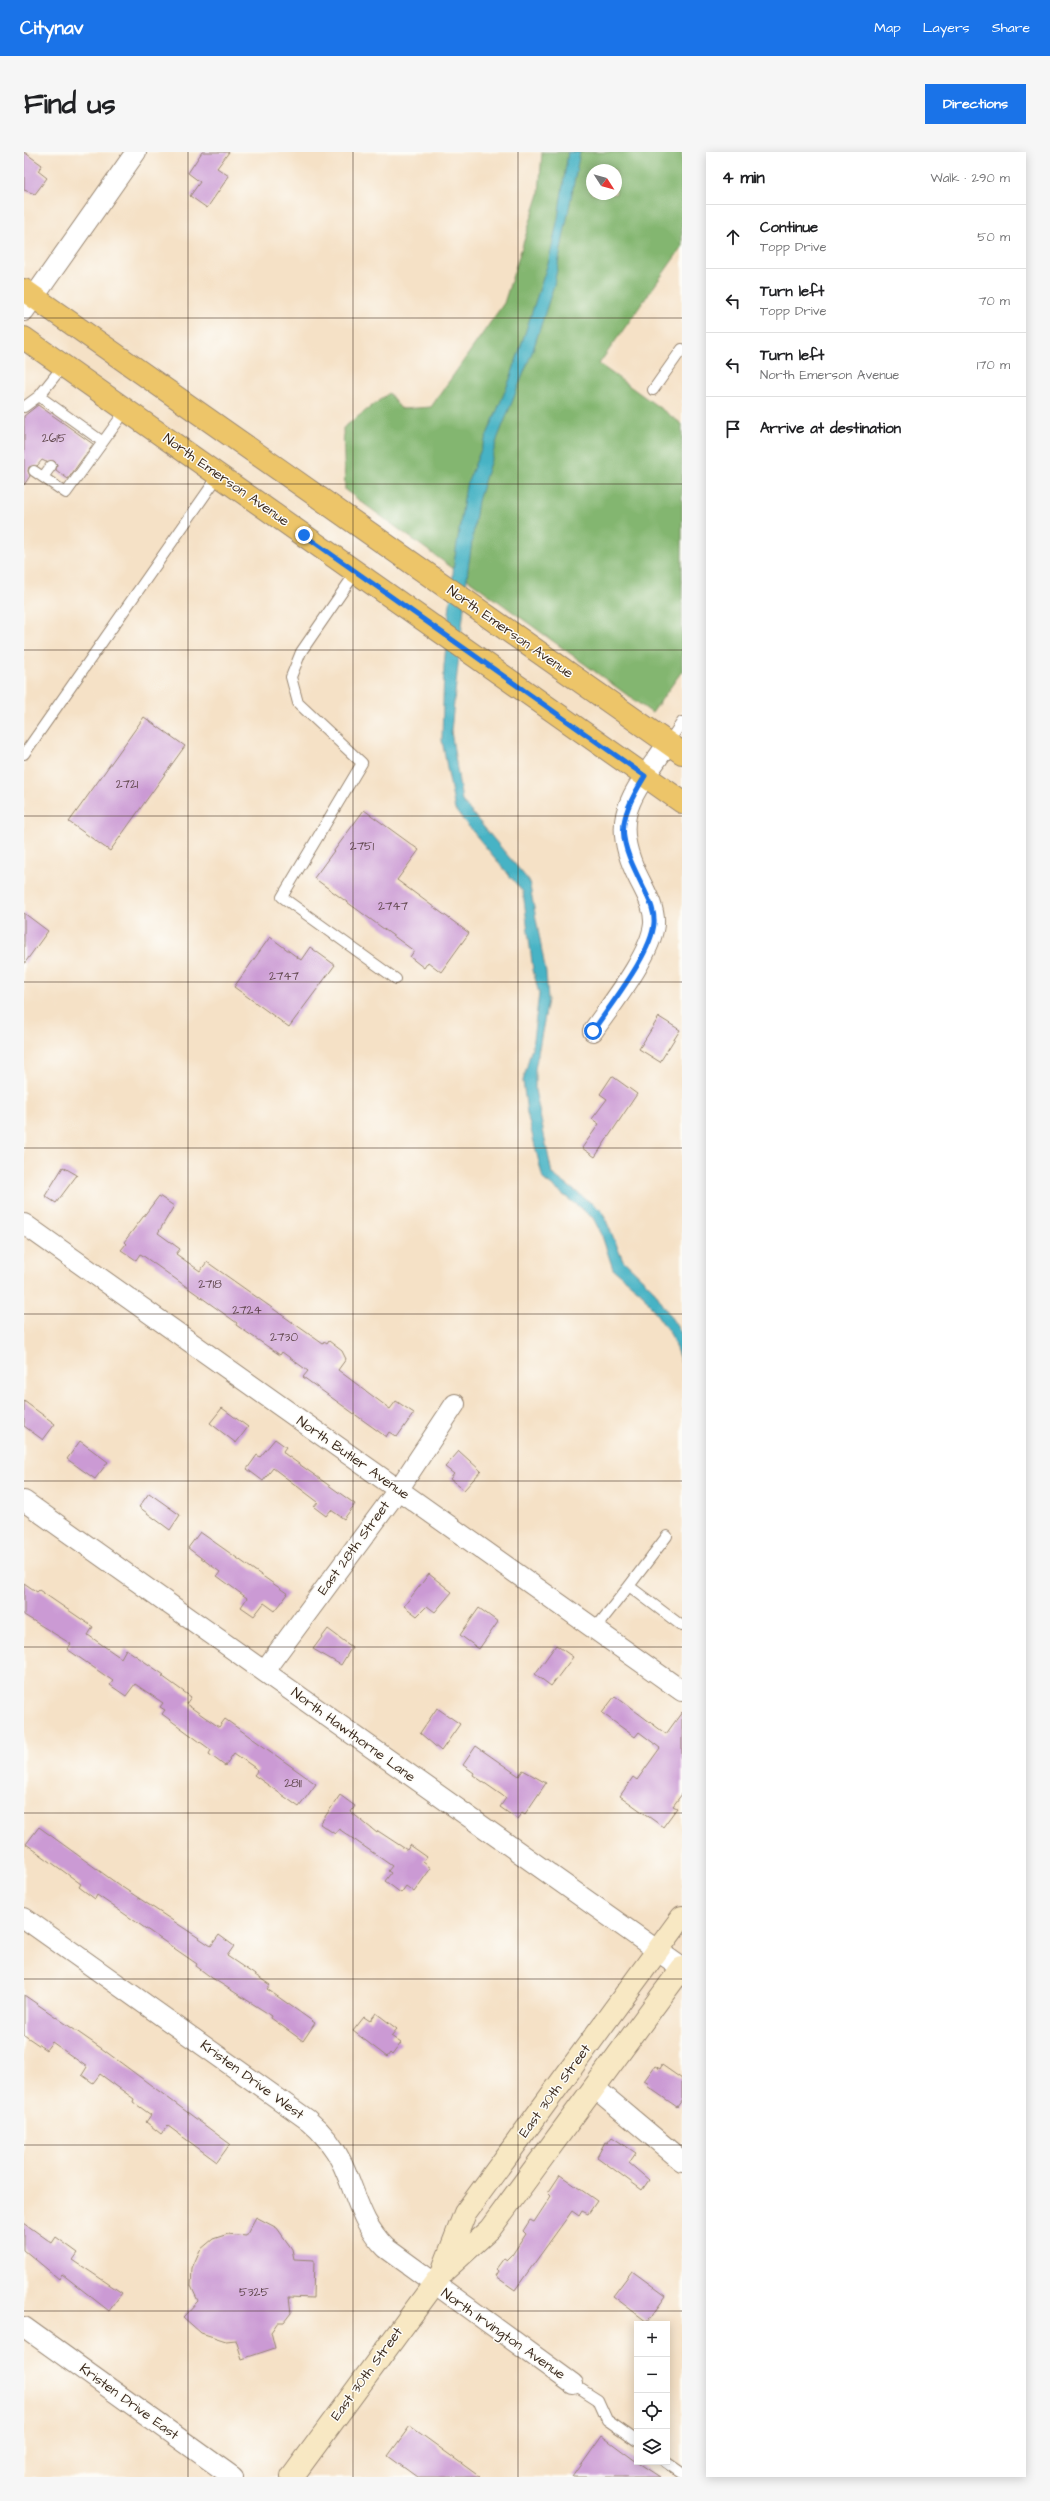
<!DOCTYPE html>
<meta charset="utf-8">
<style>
:root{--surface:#fff;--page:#f6f6f6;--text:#202124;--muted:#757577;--line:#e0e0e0;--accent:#1a73e8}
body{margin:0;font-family:"Architects Daughter",sans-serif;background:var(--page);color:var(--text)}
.controls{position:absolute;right:12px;bottom:12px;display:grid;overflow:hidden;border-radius:0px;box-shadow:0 2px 10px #0003}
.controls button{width:36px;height:36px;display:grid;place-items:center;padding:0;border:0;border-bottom:1px solid var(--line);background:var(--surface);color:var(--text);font:20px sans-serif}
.compass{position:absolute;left:562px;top:12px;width:36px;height:36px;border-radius:50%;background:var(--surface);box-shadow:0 2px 10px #0003;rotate:126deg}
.stop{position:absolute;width:12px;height:12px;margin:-9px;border:3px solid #1a73e8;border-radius:50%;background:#fff}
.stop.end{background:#1a73e8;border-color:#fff;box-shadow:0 1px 4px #0008}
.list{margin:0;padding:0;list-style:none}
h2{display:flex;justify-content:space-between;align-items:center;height:52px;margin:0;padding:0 16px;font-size:17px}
h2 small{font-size:13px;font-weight:400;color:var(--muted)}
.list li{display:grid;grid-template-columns:26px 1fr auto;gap:12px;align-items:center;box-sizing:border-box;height:64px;padding:0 16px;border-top:1px solid var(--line)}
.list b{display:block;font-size:15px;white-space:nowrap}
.list p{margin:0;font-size:13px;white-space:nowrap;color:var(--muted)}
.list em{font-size:13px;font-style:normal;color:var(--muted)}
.icon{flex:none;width:22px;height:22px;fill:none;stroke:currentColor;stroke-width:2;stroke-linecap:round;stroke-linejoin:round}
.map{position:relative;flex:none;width:658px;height:2325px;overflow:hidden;border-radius:0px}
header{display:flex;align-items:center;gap:24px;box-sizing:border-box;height:56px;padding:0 20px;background:var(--accent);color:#fff}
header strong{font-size:19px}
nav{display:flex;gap:22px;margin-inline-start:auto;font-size:14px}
.intro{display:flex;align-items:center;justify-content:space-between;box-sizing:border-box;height:96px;padding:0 24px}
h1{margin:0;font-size:28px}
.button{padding:10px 18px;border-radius:0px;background:var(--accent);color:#fff;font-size:14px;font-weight:700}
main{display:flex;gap:24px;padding:0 24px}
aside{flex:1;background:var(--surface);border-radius:0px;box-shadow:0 2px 10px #0003}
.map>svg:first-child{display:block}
.forest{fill:#83b670;stroke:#5f7047;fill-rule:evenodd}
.water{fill:#47b3c5;stroke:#416e72}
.building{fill:#cb9ad4}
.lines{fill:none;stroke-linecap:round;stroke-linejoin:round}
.lane-casing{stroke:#988672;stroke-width:12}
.street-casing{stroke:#988672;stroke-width:22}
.secondary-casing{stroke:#988672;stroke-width:24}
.primary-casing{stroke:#988672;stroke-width:24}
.lane{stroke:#fff;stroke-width:10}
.street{stroke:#fff;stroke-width:20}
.secondary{stroke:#f8e8c3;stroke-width:22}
.primary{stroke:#edc569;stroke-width:22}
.route{stroke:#1a73e8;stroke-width:5}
.grid{fill:none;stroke:#3b2a1e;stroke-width:1;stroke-opacity:0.55}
.labels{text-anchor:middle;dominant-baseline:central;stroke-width:3;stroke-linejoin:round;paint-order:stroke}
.number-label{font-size:12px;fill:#5f464c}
.street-label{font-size:14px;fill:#3b2a1e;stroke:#fdfcf7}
</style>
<header>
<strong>Citynav</strong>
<nav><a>Map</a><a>Layers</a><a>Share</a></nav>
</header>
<div class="intro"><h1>Find us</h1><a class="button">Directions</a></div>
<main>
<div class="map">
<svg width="658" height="2325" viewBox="0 0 658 2325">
<rect width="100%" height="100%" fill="#fdfcf7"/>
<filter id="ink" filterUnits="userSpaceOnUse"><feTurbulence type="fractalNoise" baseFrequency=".025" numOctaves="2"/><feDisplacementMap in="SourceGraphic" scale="8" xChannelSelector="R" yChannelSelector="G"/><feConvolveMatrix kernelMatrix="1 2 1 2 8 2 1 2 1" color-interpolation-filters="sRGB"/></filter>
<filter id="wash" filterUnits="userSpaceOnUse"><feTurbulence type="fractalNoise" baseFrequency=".012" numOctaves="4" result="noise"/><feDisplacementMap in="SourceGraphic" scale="16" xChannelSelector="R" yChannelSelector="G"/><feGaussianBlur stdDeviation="0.9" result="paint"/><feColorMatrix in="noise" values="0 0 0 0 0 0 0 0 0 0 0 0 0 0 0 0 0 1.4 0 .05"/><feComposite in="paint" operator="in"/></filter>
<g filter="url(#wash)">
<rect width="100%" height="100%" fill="#f5e1c6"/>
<path class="forest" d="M518,0h140v95l-83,117 83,60v247l-30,42 -307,-223 -2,-62 46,-35 12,16 30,-2 73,-104 35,-109zM568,18h24v24h-24z"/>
<path class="water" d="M544,0h12l-26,133 -21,65 -35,87 -20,64 -10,68 -17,162 11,70 67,80 17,92 2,27 -13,69v21l17,84 50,37 21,49 30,29 28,44 1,32 -11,-30 -30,-43 -28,-23 -12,-36 -8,-15 -50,-39 -16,-66 -4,-32 9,-34 7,-53 -6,-24 -10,-78 -68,-82 -13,-70 2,-74 10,-103 12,-77 44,-107 39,-119 9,-42z"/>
<g id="blocks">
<path class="building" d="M0,0l18,13 -4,6 9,7 -12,16 -11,-4z
M178,0h27l-12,16 12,8 -22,32 -17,-12 10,-14 -12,-9z
M14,253l55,39 -25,35 -12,-9 1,-6 -3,-3 -8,1 -4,-2 -5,6 -8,1 -1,4 2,5 -6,9v-69z
M120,565l41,29 -75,105 -41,-29z
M340,658l55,40 -22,30 72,53 -28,39 -13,-10 -4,6 -14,-11 4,-6 -100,-73z
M0,761l24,18 -24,33z
M246,785l31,23 9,-13 25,18 -46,62 -55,-40z
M635,865l21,13 -20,32 -21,-13z
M588,924l25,18 -42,63 -13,-9 17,-24 -7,-5 15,-20 -7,-5z
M39,1015l14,8 -21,28 -11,-7z
M135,1044l15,10 -16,27 22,16 -4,5 24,17 7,-9 116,82 1,-2 3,2 2,-3 13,10 4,8 -8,11 52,39 6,-8 18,12 -17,24 -8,-5 -3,5 -8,-6 -75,-54 5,-6 -26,-19 -2,3 -44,-30 1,-2 -7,-5 -88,-63 -2,-1 -4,6 -15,-10 5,-6 -2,-2z
M0,1249l31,23 -12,16 -19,-14z
M198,1256l26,19 -12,16 -26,-20z
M251,1287l11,8 -3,4 2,3 70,50 -11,15 -13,-9 -5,6 -12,-9 4,-5 -45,-34 -10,13 -16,-12 10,-14 3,2z
M56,1289l28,21 -13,17 -28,-20z
M435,1299l22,20 -17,19 -14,-11 4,-5 -9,-7z
M125,1341l31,22 -10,15 -31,-23z
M176,1380l88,62 -13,17 -11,-8 -10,13 -13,-9 6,-9 -30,-22 3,-4 -32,-24z
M405,1422l23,18 -17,20 -8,-6 -10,10 -13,-10z
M0,1431l13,9 2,-2 54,37 -5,8 33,23 5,-9 38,26 -2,1 29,21 -5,7 33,23 6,-8 91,65 -17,23 -45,-32 4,-5 -24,-17 -9,13 -16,-12 2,-4 -49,-36 3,-4 -5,-3 3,-4 -28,-19 -9,12 -16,-11 3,-4 -46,-32 4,-5 -47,-29z
M455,1456l19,14 -19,27 -19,-14z
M304,1477l24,18 -11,18 -28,-16z
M532,1493l17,12 -22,29 -16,-12z
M591,1544l51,38 16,-22v82l-9,12 4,2 -14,19 -43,-31 13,-19 4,3 23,-32 -21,-16 -4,5 -33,-24z
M413,1556l23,16 -19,27 -21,-18z
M452,1594l43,30 4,-6 23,13 -21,31 -3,-2 -5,7 -17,-12 6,-9 -33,-23 1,-2 -11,-8z
M316,1643l15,11 -4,6 26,21 1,-2 29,19 3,-5 17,12 -4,5 8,6 -17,24 -8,-6 -5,7 -16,-12 6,-8 -3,-2 4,-5 -53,-37 -4,5 -15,-10z
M15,1675l80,58 92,61 8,-11 15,11 -7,10 43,29 -3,4 48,34 -12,18 -32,-23 1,-2 -60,-38 -16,-12 1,-2 -100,-69 -2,4 -16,-12 2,-3 -55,-40z
M0,1843l77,53 129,96 -13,18 -49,-36 -7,8 -15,-12 5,-7 -18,-13 1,-3 -34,-25 -7,9 -11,-8 5,-8 -35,-25 -6,8 -22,-15z
M352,1861l21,16 -6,7 10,7 -9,12 -2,-2 -3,4 -34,-26 11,-14 6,4z
M638,1913l20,14v21l-5,7 -30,-21 2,-2 -5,-3 11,-15 5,3z
M588,1985l24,16 -7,10 20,17 -7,10 -45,-33 8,-15 2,1z
M536,2023l37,26 -9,13 -6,-3 -3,5 -7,-5 -57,79 -20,-14 3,-5 -2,-2 8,-11 3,2 5,-5 14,-21 -3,-3 7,-11 4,2 17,-26 -3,-3z
M232,2065l21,11 15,21 2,10 20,1 -1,38 -24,-1 2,16 -7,9h-6l-7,10 4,16 -33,11 -6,-19 -10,1 -25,-8 -18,-16 15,-16 -7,-15 1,-18 8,-18 13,-11 15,-5 18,2z
M0,2071l28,20 4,-6 22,16 -5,7 49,33 -13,18 -47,-37 -3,5 -35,-29z
M608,2119l34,25 -19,26 -34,-26z
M386,2274l70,51h-63l-29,-21z
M578,2284l35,26 23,15h-87z"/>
</g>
</g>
<g filter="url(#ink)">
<use href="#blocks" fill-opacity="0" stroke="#988672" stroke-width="1"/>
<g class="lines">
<defs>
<path id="lane" d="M39,214l-24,30 64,46
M629,238l29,-41
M0,255l15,-11
M10,319l32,22 60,-83
M19,325l8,-11
M332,420l-55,80 -10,25 7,26 64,60 -80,134 114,82
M644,591l14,-21
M0,602l195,-279
M605,1434l38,-50
M571,1477l34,-43 53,40
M549,2232l25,16 9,20 30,21
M642,2310l16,11"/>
<path id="street" d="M0,159l112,-159
M569,879c18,-26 58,-76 61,-107 1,-16 -8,-31 -15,-45 -32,-63 -6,-84 29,-136
M0,1072l658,467
M0,1349l658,467
M240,1519l134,-181 57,-86
M0,1766l284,202c14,12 26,26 34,43 15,32 18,59 44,85l187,136
M571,1936l87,73
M0,2175l209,150"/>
<path id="secondary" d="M420,2115l21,-54 217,-296
M268,2325l151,-205 47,-43 192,-261"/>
<path id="primary" d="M0,138l658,463
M0,186l658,464"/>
</defs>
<use href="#lane" class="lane-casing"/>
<use href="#street" class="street-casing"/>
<use href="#secondary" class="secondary-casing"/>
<use href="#primary" class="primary-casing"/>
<use href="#lane" class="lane"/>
<use href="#street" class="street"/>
<use href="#secondary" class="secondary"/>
<use href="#primary" class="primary"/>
</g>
</g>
<g class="lines" filter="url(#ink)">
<path class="route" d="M280,383l341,241c-31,50 -26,62 -1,113 5,11 11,22 10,34 -2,30 -44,82 -61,108"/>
</g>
<path class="grid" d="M164,0v2325M329,0v2325M494,0v2325M0,166h658M0,332h658M0,498h658M0,664h658M0,830h658M0,996h658M0,1162h658M0,1329h658M0,1495h658M0,1661h658M0,1827h658M0,1993h658M0,2159h658"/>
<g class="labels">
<g class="number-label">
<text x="30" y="286">2615</text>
<text x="103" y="632">2721</text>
<text x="338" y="694">2751</text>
<text x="369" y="754">2747</text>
<text x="260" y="824">2747</text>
<text x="186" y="1132">2718</text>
<text x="223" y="1158">2724</text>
<text x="260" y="1185">2730</text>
<text x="269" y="1631">2811</text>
<text x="230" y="2140">5325</text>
</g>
<g class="street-label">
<text transform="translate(202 328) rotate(35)">North Emerson Avenue</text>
<text transform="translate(486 480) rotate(35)">North Emerson Avenue</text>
<text transform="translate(329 1306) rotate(35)">North Butler Avenue</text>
<text transform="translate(330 1396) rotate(-54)">East 28th Street</text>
<text transform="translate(329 1583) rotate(36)">North Hawthorne Lane</text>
<text transform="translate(228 1928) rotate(36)">Kristen Drive West</text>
<text transform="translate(531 1939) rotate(-54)">East 30th Street</text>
<text transform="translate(479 2182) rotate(35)">North Irvington Avenue</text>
<text transform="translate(343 2222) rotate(-54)">East 30th Street</text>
<text transform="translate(105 2250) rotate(36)">Kristen Drive East</text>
</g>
</g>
</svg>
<div class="controls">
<button>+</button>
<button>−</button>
<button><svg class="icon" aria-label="locate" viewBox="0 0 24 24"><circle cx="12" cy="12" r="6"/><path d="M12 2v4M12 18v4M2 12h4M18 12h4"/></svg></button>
<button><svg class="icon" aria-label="layers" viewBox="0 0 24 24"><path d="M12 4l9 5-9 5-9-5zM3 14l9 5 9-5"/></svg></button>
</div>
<svg class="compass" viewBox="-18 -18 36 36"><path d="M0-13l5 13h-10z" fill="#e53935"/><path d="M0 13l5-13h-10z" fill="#757577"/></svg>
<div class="stop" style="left:569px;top:879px"></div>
<div class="stop end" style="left:280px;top:383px"></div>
</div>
<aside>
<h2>4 min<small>Walk · 290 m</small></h2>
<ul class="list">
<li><svg class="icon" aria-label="ahead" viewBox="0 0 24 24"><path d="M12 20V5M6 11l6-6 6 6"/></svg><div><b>Continue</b><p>Topp Drive</p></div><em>50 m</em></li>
<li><svg class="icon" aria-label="left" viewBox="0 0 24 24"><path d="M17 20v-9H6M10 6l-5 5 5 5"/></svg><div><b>Turn left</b><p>Topp Drive</p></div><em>70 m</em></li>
<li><svg class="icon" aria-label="left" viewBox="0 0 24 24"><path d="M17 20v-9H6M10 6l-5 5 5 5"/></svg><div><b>Turn left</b><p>North Emerson Avenue</p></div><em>170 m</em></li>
<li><svg class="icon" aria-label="arrive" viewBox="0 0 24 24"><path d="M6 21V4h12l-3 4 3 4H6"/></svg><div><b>Arrive at destination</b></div></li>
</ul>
</aside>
</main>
